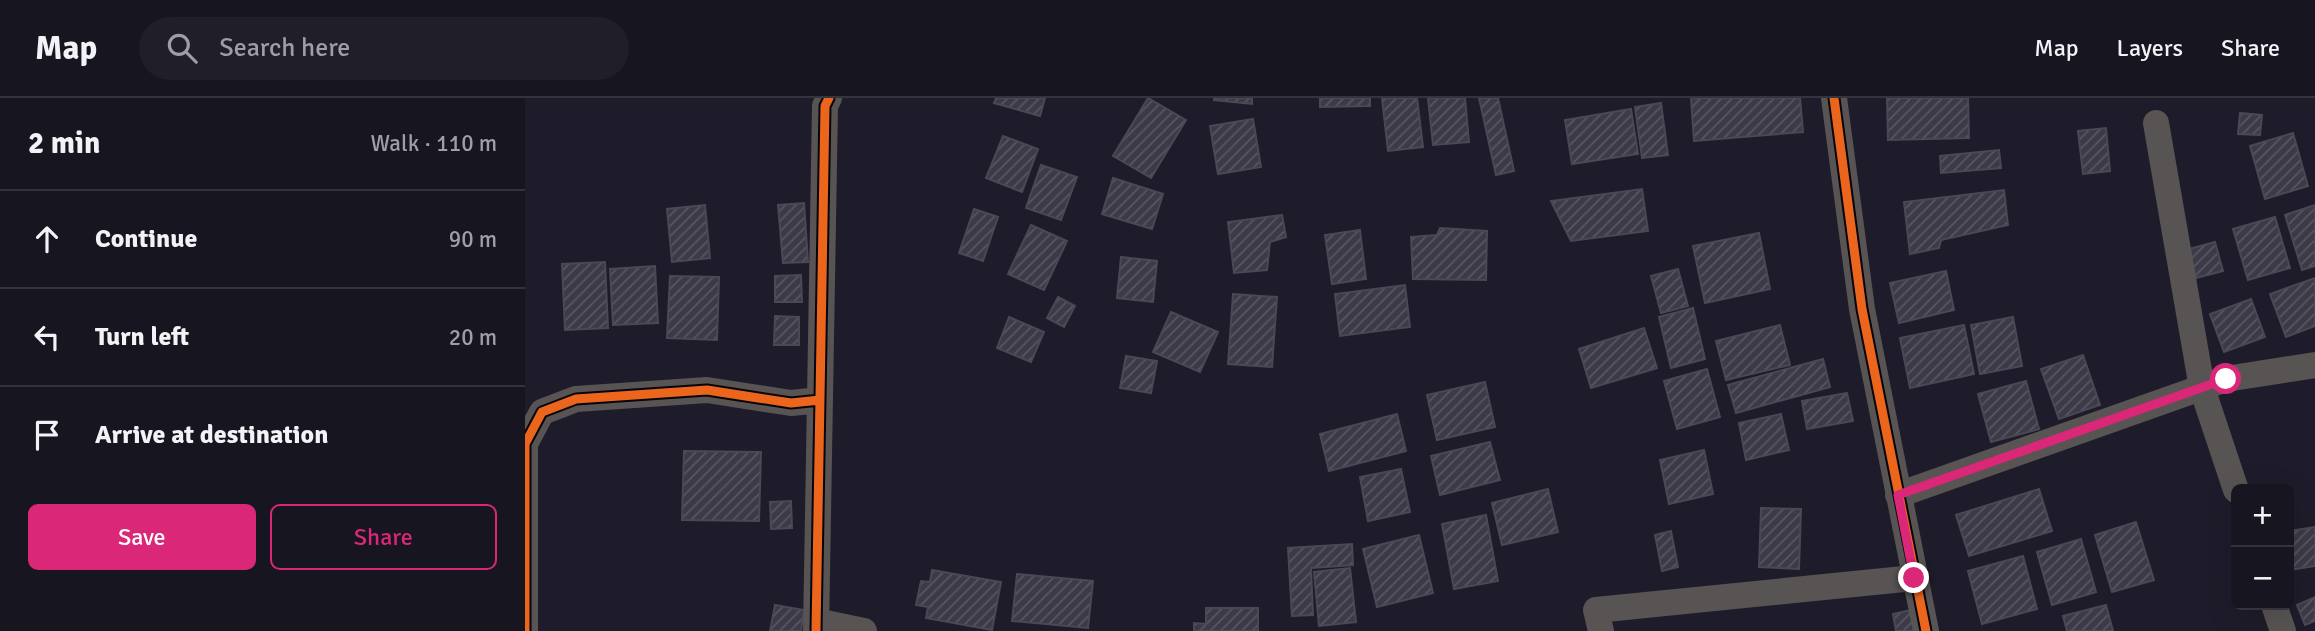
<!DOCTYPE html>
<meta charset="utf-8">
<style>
:root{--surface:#161520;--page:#1f1e29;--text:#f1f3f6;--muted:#9e9fa5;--line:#35343e;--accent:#db2777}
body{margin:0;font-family:Signika,sans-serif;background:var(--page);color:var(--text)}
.controls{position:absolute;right:21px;bottom:21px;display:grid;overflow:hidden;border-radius:10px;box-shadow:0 7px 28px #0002}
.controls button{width:63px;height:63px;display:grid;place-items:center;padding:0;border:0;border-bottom:2px solid var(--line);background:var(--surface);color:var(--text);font:35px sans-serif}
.stop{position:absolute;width:21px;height:21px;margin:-16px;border:5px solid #db2777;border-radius:50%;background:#fff}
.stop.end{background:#db2777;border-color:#fff;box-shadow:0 2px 7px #0008}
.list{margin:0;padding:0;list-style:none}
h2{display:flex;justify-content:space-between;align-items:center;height:91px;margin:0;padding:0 28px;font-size:30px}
h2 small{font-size:23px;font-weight:400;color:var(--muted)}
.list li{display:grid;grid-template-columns:46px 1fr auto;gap:21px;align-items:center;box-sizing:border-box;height:98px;padding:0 28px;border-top:2px solid var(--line)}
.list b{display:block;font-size:26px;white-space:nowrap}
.list em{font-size:23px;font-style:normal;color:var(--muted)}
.actions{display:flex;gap:14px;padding:21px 28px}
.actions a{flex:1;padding:16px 0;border:2px solid var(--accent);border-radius:10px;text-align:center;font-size:24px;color:var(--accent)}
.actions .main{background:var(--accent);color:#fff}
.icon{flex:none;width:38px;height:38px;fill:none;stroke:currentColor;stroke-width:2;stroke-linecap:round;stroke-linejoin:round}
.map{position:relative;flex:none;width:1790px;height:533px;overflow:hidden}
header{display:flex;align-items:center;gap:42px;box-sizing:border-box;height:98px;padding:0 35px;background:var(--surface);border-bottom:2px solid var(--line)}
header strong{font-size:33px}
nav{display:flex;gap:38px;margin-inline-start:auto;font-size:24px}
.search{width:490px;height:63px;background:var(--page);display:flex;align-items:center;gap:18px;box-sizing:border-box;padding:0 24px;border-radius:38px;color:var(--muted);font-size:26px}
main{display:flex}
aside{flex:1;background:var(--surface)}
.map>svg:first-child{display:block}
.building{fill:url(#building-hatch);stroke:#4a4855;stroke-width:2}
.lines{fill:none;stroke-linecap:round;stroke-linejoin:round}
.minor{stroke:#575453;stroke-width:26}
.cycleway-casing{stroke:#06050e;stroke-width:13}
.cycleway{stroke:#eb651d;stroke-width:9}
.route{stroke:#db2777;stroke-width:9}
</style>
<header>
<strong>Map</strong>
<div class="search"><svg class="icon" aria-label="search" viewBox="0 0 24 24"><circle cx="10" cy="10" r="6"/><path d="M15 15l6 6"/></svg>Search here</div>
<nav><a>Map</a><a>Layers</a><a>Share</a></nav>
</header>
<main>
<aside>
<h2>2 min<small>Walk · 110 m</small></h2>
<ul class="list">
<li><svg class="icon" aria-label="ahead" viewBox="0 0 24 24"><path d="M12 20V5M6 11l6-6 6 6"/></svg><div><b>Continue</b></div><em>90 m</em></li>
<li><svg class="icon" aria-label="left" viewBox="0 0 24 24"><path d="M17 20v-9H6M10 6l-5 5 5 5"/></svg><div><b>Turn left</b></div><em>20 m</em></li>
<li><svg class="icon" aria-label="arrive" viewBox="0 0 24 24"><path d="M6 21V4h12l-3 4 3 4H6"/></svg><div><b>Arrive at destination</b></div></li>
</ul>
<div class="actions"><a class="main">Save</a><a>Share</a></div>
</aside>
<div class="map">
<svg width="1790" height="533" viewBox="0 0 1790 533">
<defs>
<pattern id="building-hatch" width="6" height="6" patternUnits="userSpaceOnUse" patternTransform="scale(1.75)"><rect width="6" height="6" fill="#3c3a47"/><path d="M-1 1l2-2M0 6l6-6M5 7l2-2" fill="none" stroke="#585662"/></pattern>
</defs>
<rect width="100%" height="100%" fill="#1e1c2a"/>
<path class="building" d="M471,0h49l-5,18 -46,-13z
M623,0l38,22 -35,58 -38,-22z
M689,0h38v6l-38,-4z
M795,0h50v8l-50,1z
M857,0h35l6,49 -35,4z
M903,0h37l4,44 -36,3z
M954,0h19l16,73 -18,4z
M1166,0h109l3,34 -109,9z
M1362,0h81l1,40 -81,2z
M1136,5l7,52 -26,3 -7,-51z
M1106,11l7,45 -66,10 -7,-44z
M1715,15l22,2 -2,20 -22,-1z
M728,21l8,48 -43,7 -8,-48z
M1581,30l4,43 -27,3 -5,-43z
M1768,35l15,53 -43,13 -15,-53z
M478,38l35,13 -16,43 -36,-14z
M1474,52l2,18 -60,5 -1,-17z
M516,67l36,12 -16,43 -35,-12z
M588,80l50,16 -11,35 -50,-15z
M1117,91l6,42 -77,10 -20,-40z
M1479,92l4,35 -67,15 -2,8 -29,6 -6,-52z
M279,105l4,59 -25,1 -5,-58z
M180,107l5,53 -38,4 -5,-53z
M1790,107v61l-13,4 -17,-55z
M449,111l24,8 -15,44 -24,-8z
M757,117l4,22 -16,5 -3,28 -33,3 -6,-51z
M1750,119l15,51 -42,12 -15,-51z
M506,127l36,16 -23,49 -36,-16z
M915,130l47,3 -1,49 -73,-1 -2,-42 26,-2z
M835,132l6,49 -34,5 -7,-49z
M1234,135l11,56 -65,14 -12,-57z
M1690,144l8,29 -27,7 -7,-29z
M596,159l36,4 -4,41 -36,-4z
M80,164l3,66 -43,2 -3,-66z
M130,168l3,57 -45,2 -3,-56z
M1153,171l10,37 -27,7 -10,-37z
M1421,173l8,39 -55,13 -9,-40z
M276,177l1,27h-27v-26z
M145,178l49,1 -2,63 -50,-2z
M1790,180v48l-29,11 -16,-43z
M880,187l5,42 -70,9 -5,-42z
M708,196l44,3 -5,70 -44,-3z
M533,199l17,9 -11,21 -17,-9z
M1726,201l14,38 -41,15 -14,-38z
M1168,210l12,51 -34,9 -12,-51z
M646,214l47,20 -18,40 -47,-20z
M250,218l24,1v28h-25z
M484,219l35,15 -13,30 -34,-14z
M1488,219l9,49 -42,8 -9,-49z
M1255,227l10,40 -64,15 -10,-39z
M1439,227l10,49 -64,14 -10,-50z
M1119,230l13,40 -66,20 -12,-39z
M1558,257l17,50 -41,14 -18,-50z
M601,258l31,5 -6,32 -31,-5z
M1298,261l7,28 -94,26 -8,-28z
M1182,271l13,48 -43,12 -13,-48z
M1501,283l13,48 -48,13 -13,-48z
M960,284l10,45 -58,13 -10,-45z
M1322,295l6,28 -46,8 -5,-28z
M872,316l9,37 -77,20 -9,-37z
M1256,316l8,36 -43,10 -7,-37z
M965,344l10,38 -60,15 -9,-39z
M1179,352l9,44 -44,10 -9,-44z
M159,353l77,1 -2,69 -77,-1z
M876,371l9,43 -42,9 -8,-44z
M1023,391l10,43 -56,13 -10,-42z
M1514,391l13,42 -83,25 -13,-41z
M266,403l1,27 -21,1 -1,-27z
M1236,410l40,1 -2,60 -40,-2z
M961,417l12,66 -44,8 -12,-65z
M1611,424l18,58 -42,12 -17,-57z
M1790,429v39l-26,4v-39z
M1146,433l7,36 -16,4 -7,-36z
M894,437l14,58 -56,14 -14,-58z
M1556,441l15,53 -44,13 -15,-53z
M827,446l1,21 -42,3 2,47 -21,1 -4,-68z
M1498,458l14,53 -55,15 -14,-53z
M825,470l6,54 -37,4 -5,-54z
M407,472l69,12 -9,48 -66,-12 2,-11 -12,-2 5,-24 9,1z
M492,476l76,7 -5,47 -76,-7z
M1790,499v24l-10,4 -8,-20z
M250,507l29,5 -3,21h-31z
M1581,507l7,26h-46l-4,-15z
M681,510h52v23h-64v-8l12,1z
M1386,512l3,21h-18l-3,-17z"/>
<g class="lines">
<path class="minor" d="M1309,0l28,211 64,322
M1631,25l46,265 34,102
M1373,397l328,-116 89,-14
M1749,507l9,26
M291,523l48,10
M0,533v-187l17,-32 34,-13 131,-9 84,13 29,-3
M291,533l9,-525 4,-8
M1076,533l-5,-21 318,-32"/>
<defs>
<path id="cycleway" d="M1309,0l28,211 64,322
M0,533v-187l17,-32 34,-13 131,-9 84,13 29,-3
M291,533l9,-525 4,-8"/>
</defs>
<use href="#cycleway" class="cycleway-casing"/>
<use href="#cycleway" class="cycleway"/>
</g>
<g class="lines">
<path class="route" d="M1389,480l-16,-83 328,-116"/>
</g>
</svg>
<div class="controls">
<button>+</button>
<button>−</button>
</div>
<div class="stop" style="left:1701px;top:281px"></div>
<div class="stop end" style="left:1389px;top:480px"></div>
</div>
</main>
